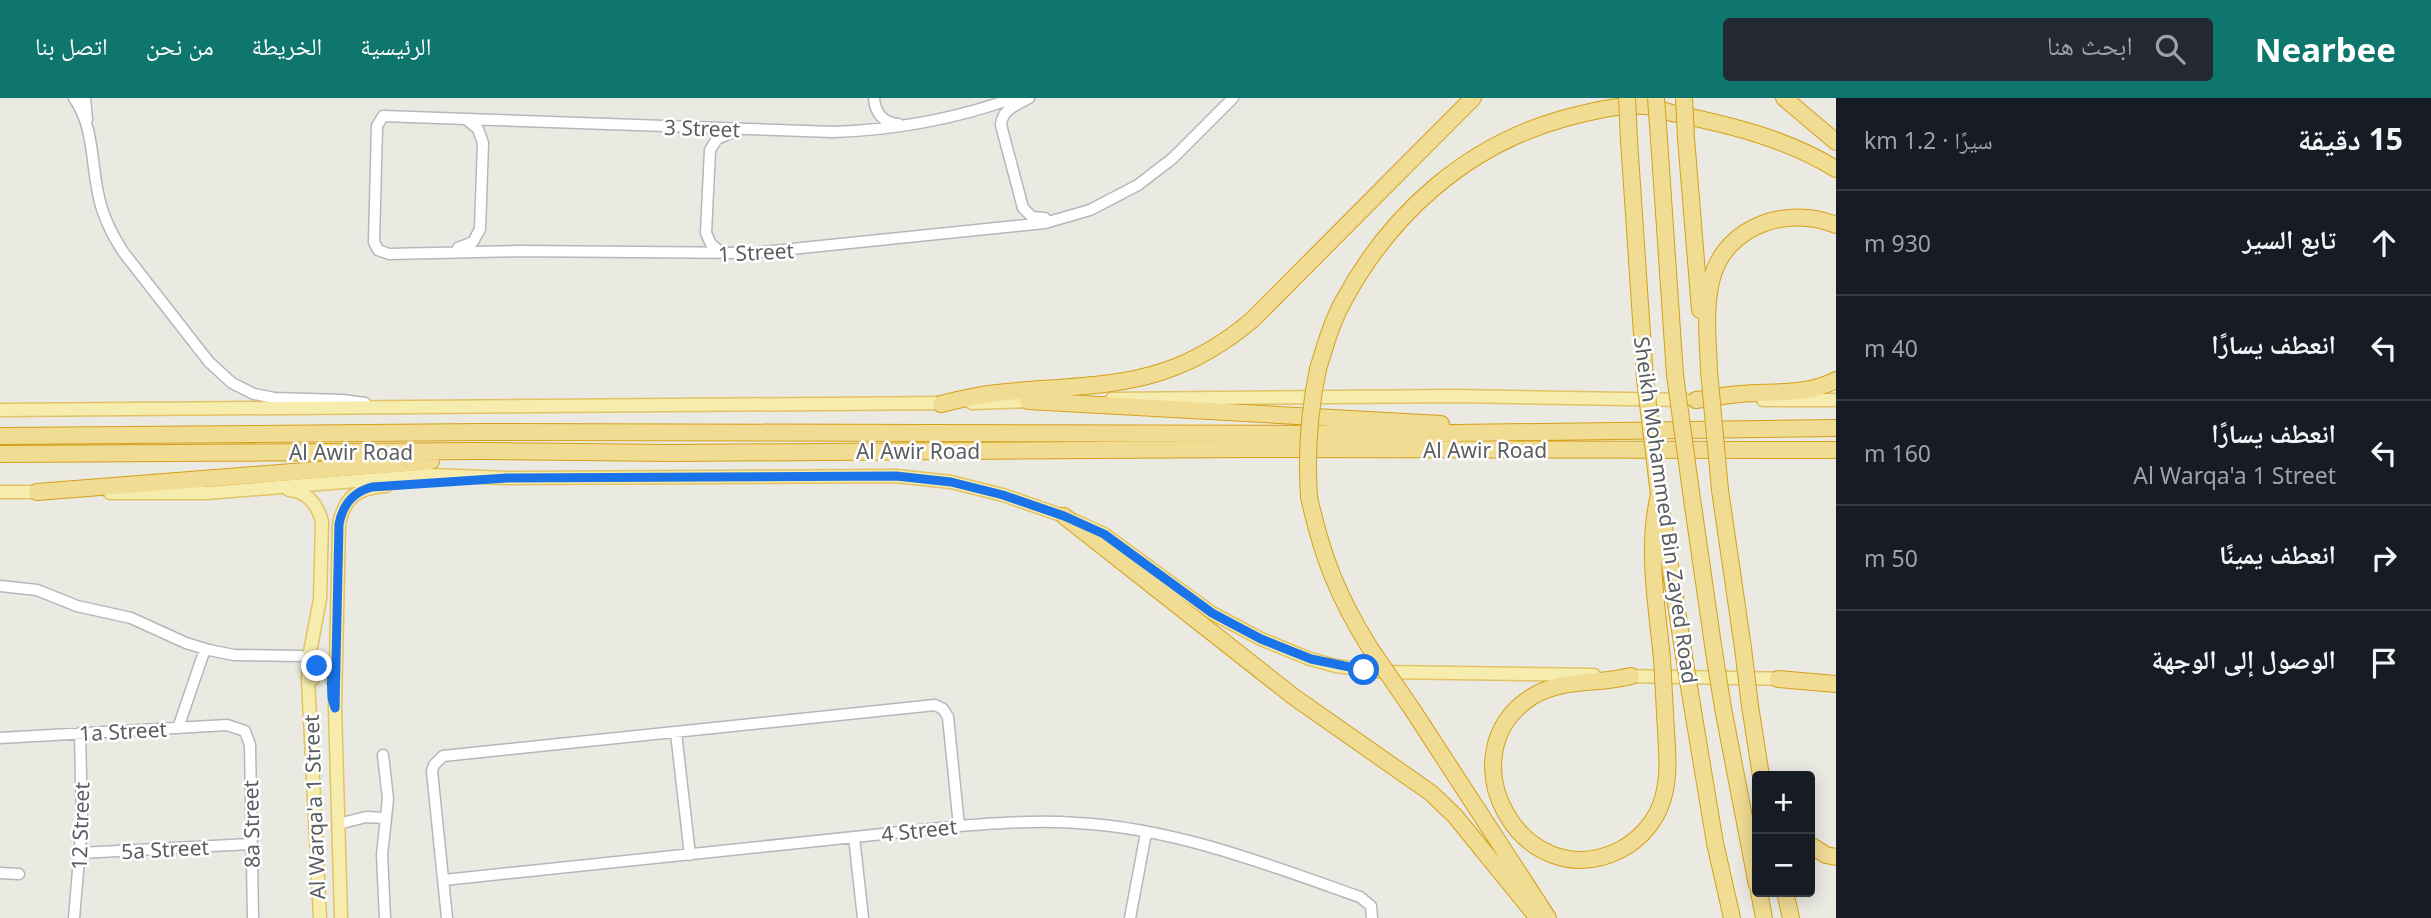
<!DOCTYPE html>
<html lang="ar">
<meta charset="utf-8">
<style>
:root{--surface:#171b24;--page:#242831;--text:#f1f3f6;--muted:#9ea1a6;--line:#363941;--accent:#0f766e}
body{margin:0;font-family:"Noto Sans","Noto Naskh Arabic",sans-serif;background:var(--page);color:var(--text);direction:rtl}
.controls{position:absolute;right:21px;bottom:21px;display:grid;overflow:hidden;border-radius:7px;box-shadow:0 4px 18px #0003}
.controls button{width:63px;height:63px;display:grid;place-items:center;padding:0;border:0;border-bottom:2px solid var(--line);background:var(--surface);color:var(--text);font:35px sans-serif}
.stop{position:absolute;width:21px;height:21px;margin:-16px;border:5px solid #1a73e8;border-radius:50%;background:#fff}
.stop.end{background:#1a73e8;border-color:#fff;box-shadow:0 2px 7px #0008}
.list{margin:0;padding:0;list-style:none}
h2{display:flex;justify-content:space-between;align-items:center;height:91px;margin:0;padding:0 28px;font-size:30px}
h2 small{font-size:23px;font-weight:400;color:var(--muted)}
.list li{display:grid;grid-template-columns:46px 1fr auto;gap:21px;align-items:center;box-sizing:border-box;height:105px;padding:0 28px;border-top:2px solid var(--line)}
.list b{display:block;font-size:26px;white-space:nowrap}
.list p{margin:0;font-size:23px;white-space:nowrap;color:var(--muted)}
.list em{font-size:23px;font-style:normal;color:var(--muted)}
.icon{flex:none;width:38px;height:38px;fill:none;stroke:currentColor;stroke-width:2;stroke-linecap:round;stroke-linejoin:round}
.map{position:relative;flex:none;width:1836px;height:820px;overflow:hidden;direction:ltr}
header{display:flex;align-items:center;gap:42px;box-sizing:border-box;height:98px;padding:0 35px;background:var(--accent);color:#fff}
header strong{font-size:33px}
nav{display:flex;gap:38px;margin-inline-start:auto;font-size:24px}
.search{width:490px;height:63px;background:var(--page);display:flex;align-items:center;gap:18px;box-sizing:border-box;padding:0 24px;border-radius:7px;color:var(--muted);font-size:26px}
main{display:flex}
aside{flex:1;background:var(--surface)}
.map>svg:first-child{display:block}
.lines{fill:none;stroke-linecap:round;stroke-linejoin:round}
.minor-casing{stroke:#b4b7bb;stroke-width:13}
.major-casing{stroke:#e1c265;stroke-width:15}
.highway-casing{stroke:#d5a018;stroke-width:18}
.minor{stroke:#fff;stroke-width:10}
.major{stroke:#f6ecad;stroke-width:12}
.highway{stroke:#f1dc94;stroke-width:16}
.highway-bridge-casing{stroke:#d5a018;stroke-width:18;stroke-linecap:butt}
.highway-bridge{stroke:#f1dc94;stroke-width:16}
.route{stroke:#1a73e8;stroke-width:9}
.labels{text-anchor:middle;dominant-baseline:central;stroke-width:5;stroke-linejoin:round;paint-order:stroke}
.street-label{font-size:21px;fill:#5a5d61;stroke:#fff}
</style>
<header>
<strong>Nearbee</strong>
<div class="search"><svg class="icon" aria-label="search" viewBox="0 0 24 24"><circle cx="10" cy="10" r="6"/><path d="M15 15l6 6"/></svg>ابحث هنا</div>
<nav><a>الرئيسية</a><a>الخريطة</a><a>من نحن</a><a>اتصل بنا</a></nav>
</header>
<main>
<aside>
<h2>15 دقيقة<small>سيرًا · 1.2 km</small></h2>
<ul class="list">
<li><svg class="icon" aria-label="ahead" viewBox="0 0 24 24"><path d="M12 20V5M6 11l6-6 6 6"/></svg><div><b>تابع السير</b></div><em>930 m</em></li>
<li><svg class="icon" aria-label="left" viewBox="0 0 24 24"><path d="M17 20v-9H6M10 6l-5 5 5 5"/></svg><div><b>انعطف يسارًا</b></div><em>40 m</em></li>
<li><svg class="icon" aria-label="left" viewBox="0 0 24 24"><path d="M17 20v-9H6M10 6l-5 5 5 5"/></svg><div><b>انعطف يسارًا</b><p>Al Warqa'a 1 Street</p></div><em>160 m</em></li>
<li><svg class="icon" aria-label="right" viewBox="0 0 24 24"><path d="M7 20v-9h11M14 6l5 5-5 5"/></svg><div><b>انعطف يمينًا</b></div><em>50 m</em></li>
<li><svg class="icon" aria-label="arrive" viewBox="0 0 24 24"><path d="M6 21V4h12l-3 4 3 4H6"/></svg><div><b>الوصول إلى الوجهة</b></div></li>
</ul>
</aside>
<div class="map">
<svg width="1836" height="820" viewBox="0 0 1836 820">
<rect width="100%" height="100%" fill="#ebeae2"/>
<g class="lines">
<defs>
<path id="minor" d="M74,0c20,29 17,63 24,95 4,22 14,42 26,60l85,109 23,21 22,11 20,4 68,2 23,3
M85,0l2,21
M874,0c1,15 9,25 25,26
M1014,0c-59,21 -118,32 -181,34l-450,-16 -6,10 -3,116 4,8 11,4 129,-3 234,2 293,-30 45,-13 48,-25 35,-27 60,-60
M1029,0c-12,7 -27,11 -28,27l22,83 9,9 13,1
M458,150l15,-6 7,-13 3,-86 -5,-14 -12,-10
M722,155l-11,-9 -5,-11 4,-83 7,-11 16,-7
M0,488l37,4 40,16 54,12 55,25 23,7 25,5 67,1
M178,630l27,-79
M676,635l14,122
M0,640l227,-13 18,6 5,14 3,173
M383,657l5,44 -6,56 3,63
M338,726l28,-7 19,1
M854,739l9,81
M80,755l170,-9
M0,775l19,1
M444,782l515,-54c39,-3 79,-6 118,-3 98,5 192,42 283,74l11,9 1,12
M74,820l8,-95 -2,-90
M447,820l-15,-147 2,-6 9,-9 492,-51 8,4 5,8 11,109
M1130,820l16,-85"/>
<path id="major" d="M1112,301l343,-3 230,4
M1763,302h73
M972,305l62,-2
M0,312l950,-7
M289,392c18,1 29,15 33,32l-2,77 -10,53 -2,27 12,239
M0,394h46
M110,395h96l224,-18 77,3 389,-2 55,6 52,13 61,21 40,18 108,79 49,26 49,20 26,7 49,6 209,3
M1623,578l164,3
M313,581l2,-11 8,-4 7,4 2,12
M341,820l-6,-210 4,-184c6,-29 20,-36 47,-38"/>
<path id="highway" d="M1784,0l52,44
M1686,40l14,172
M1659,41l16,236
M1629,42l16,239
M1318,271c7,-23 14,-48 26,-69 47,-87 123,-154 218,-181 26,-7 57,-15 84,-13 9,1 17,5 26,7 58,12 113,25 164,56
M1709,273c-1,-30 -5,-63 3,-93 14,-53 77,-73 124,-53
M1696,302c15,-2 29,-5 44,-6 33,-3 65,2 96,-14
M1028,303l413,23
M941,306c16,-4 32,-8 48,-10 58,-8 119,-4 175,-23 33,-11 62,-29 88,-51l221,-222
M0,338l482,-4 902,2 452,-6
M0,356l481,-3 191,2 577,-4 587,1
M1720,392l23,158
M37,394l394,-31
M1691,394l23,160
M1659,397c-13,53 -2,111 3,164
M1309,399c13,59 29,100 61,151
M1661,410l23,148
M1064,418l230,181 137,96 24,23 83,102
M1631,578c-33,9 -68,2 -98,20 -91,57 -11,203 87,154 21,-11 37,-30 43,-52 8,-26 3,-58 2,-85
M1778,581l58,5
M1750,608l11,70
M1723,610l34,177
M1412,611l136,209
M1693,613l22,132 17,75
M1810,747l16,10 10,2
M1759,794l5,26
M1785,794l6,26"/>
</defs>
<use href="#minor" class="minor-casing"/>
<use href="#major" class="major-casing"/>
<use href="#highway" class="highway-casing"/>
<use href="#minor" class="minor"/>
<use href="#major" class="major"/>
<use href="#highway" class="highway"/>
<defs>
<path id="highway-bridge" d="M1627,0l2,42
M1656,0l3,41
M1684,0l2,40
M1709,273l11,119
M1675,277l16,117
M1645,281l14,116
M1309,399c-3,-44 0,-85 9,-128
M1370,550l42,61
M1743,550l7,58
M1714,554l9,56
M1684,558l9,55
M1662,561l3,54"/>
</defs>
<use href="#highway-bridge" class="highway-bridge-casing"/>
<use href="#highway-bridge" class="highway-bridge"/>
</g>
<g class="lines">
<path class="route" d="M317,568l9,-1 5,6 1,27 3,10 4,-184c4,-20 14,-32 33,-37l135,-9 389,-2 55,6 52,13 61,21 40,18 108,79 49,26 50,20 53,11"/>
</g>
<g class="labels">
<g class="street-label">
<text transform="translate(702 30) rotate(2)">3 Street</text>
<text transform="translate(756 154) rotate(-3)">1 Street</text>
<text x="1485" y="352">Al Awir Road</text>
<text x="918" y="353">Al Awir Road</text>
<text x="351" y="354">Al Awir Road</text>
<text transform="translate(1666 412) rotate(82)">Sheikh Mohammed Bin Zayed Road</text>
<text transform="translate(123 633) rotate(-3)">1a Street</text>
<text transform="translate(314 709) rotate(-92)">Al Warqa'a 1 Street</text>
<text transform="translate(251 726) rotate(-91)">8a Street</text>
<text transform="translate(80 728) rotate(-88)">12 Street</text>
<text transform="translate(919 732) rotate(-6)">4 Street</text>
<text transform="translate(165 751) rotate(-3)">5a Street</text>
</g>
</g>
</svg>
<div class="controls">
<button>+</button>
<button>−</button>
</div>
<div class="stop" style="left:1364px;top:572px"></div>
<div class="stop end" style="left:317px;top:568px"></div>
</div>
</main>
